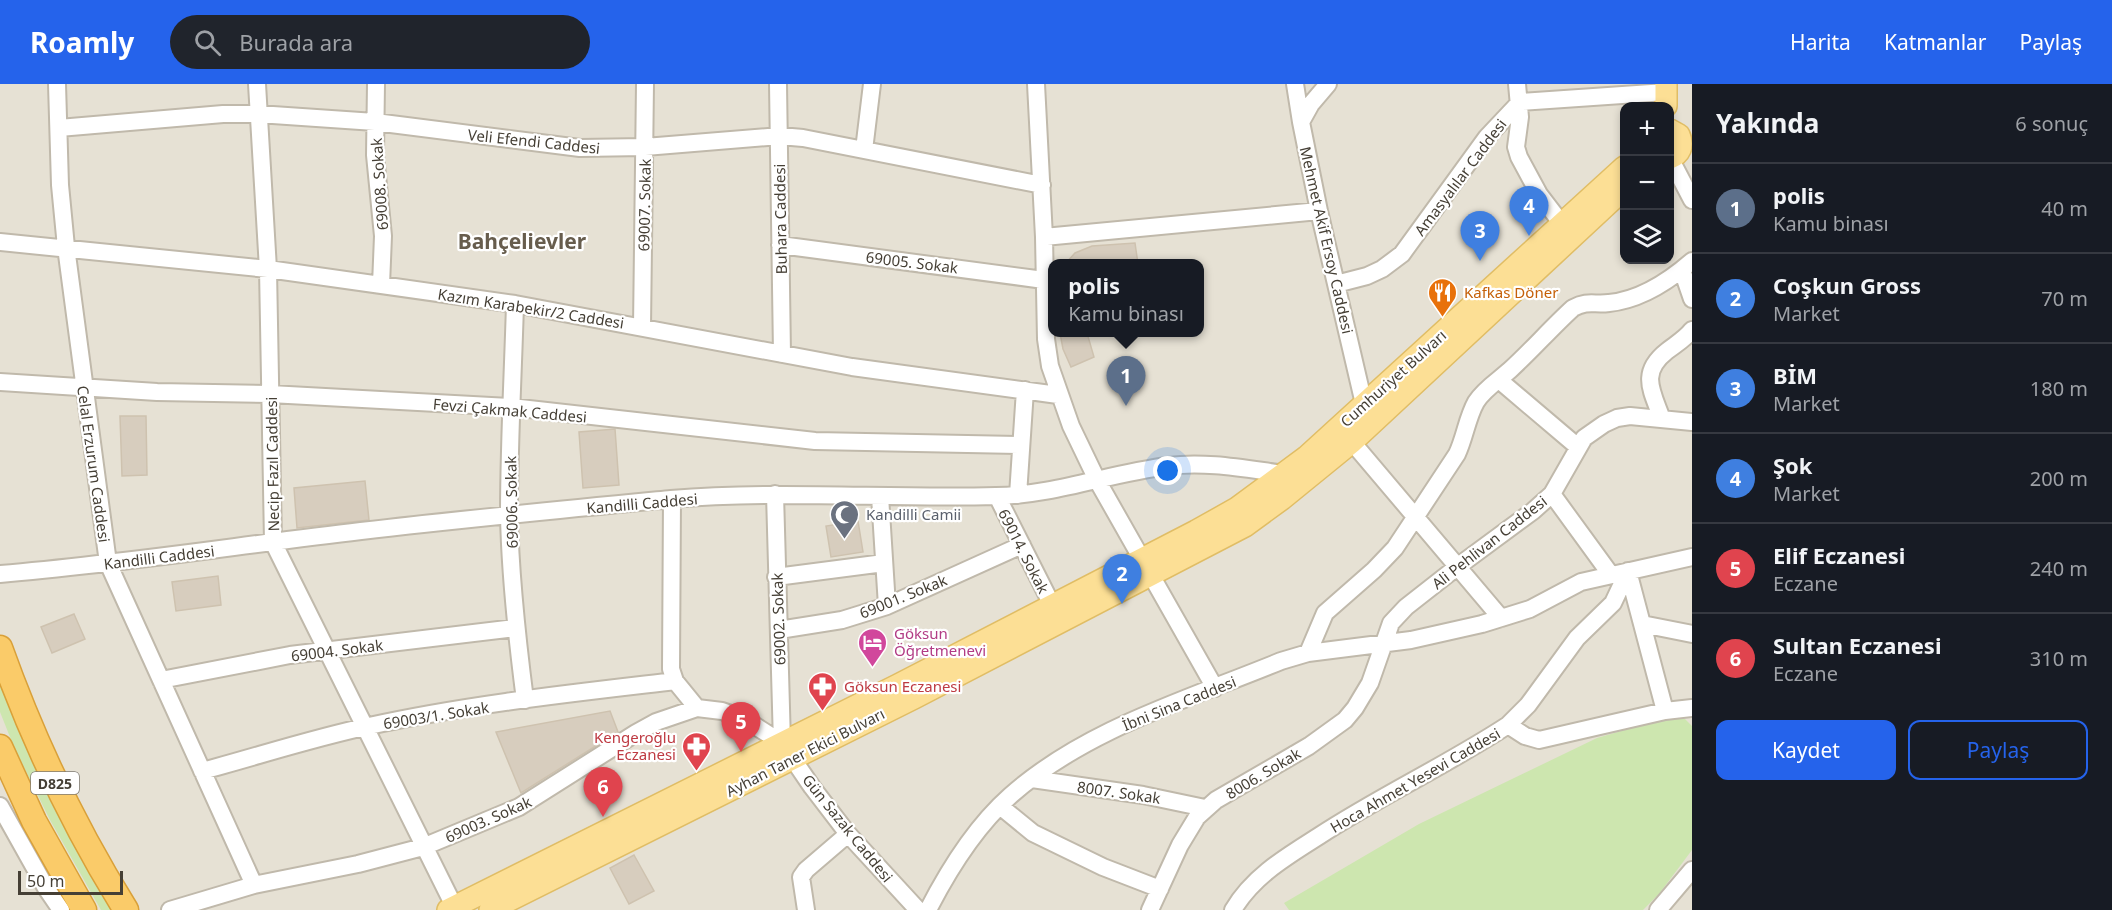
<!DOCTYPE html>
<html lang="tr">
<meta charset="utf-8">
<style>
:root{--surface:#171b24;--page:#20242c;--text:#f1f3f6;--muted:#9ea1a6;--line:#363941;--accent:#2563eb}
body{margin:0;font-family:"Noto Sans",sans-serif;background:var(--page);color:var(--text)}
.controls{position:absolute;right:18px;top:18px;display:grid;overflow:hidden;border-radius:12px;box-shadow:0 3px 9px #0003}
.controls button{width:54px;height:54px;display:grid;place-items:center;padding:0;border:0;border-bottom:2px solid var(--line);background:var(--surface);color:var(--text);font:30px sans-serif}
.scale{position:absolute;left:18px;bottom:15px;width:105px;box-sizing:border-box;padding-left:6px;border:3px solid #453f35;border-top:0;font-size:16px;line-height:21px;white-space:nowrap;color:#453f35;-webkit-text-stroke:4px #fff;paint-order:stroke}
.you{position:absolute;left:1168px;top:387px;width:21px;height:21px;margin:-15px;border:4px solid #fff;border-radius:50%;background:#1a73e8;box-shadow:0 0 0 9px #1a73e833}
.badge{display:grid;place-items:center;width:39px;height:39px;border-radius:50%;background:var(--accent);color:#fff;font-size:20px;font-weight:700}
.pin{position:absolute;translate:-50% -50px;filter:drop-shadow(0 2px 3px #0008)}
.pin::after{content:'';position:absolute;top:32px;width:21px;height:18px;background:inherit;clip-path:polygon(0 0,100% 0,50% 100%)}
.popup{position:absolute;left:1048px;top:175px;width:156px;height:78px;box-sizing:border-box;display:grid;place-content:center;border-radius:12px;background:var(--surface);filter:drop-shadow(0 2px 4px #0005);font-size:20px;white-space:nowrap;color:var(--muted)}
.popup b{font-size:22px;color:var(--text)}
.popup::after{content:'';position:absolute;left:50%;top:100%;margin-left:-12px;border:12px solid transparent;border-top-color:var(--surface)}
.list{margin:0;padding:0;list-style:none}
h2{display:flex;justify-content:space-between;align-items:center;height:78px;margin:0;padding:0 24px;font-size:26px}
h2 small{font-size:20px;font-weight:400;color:var(--muted)}
.list li{display:grid;grid-template-columns:39px 1fr auto;gap:18px;align-items:center;box-sizing:border-box;height:90px;padding:0 24px;border-top:2px solid var(--line)}
.list b{display:block;font-size:22px;white-space:nowrap}
.list p{margin:0;font-size:20px;white-space:nowrap;color:var(--muted)}
.list em{font-size:20px;font-style:normal;color:var(--muted)}
.actions{display:flex;gap:12px;padding:18px 24px}
.actions a{flex:1;padding:14px 0;border:2px solid var(--accent);border-radius:12px;text-align:center;font-size:21px;color:var(--accent)}
.actions .main{background:var(--accent);color:#fff}
.icon{flex:none;width:33px;height:33px;fill:none;stroke:currentColor;stroke-width:2;stroke-linecap:round;stroke-linejoin:round}
.map{position:relative;flex:none;width:1692px;height:826px;overflow:hidden}
header{display:flex;align-items:center;gap:36px;box-sizing:border-box;height:84px;padding:0 30px;background:var(--accent);color:#fff}
header strong{font-size:28px}
nav{display:flex;gap:33px;margin-inline-start:auto;font-size:21px}
.search{width:420px;height:54px;background:var(--page);display:flex;align-items:center;gap:15px;box-sizing:border-box;padding:0 21px;border-radius:33px;color:var(--muted);font-size:22px}
main{display:flex}
aside{flex:1;background:var(--surface)}
.map>svg:first-child{display:block}
.residential{fill:#e6e1d4;fill-rule:evenodd}
.green{fill:#cde6af}
.building{fill:#d7cdbe;stroke:#cec2af;stroke-width:1.5}
.lines{fill:none;stroke-linecap:round;stroke-linejoin:round}
.minor-casing{stroke:#c0b9ab;stroke-width:20}
.major-casing{stroke:#e0bd65;stroke-width:24}
.highway-casing{stroke:#d9a039;stroke-width:27}
.minor{stroke:#fff;stroke-width:16}
.major{stroke:#fcdf95;stroke-width:21}
.highway{stroke:#facb69;stroke-width:24}
.labels{text-anchor:middle;dominant-baseline:central;stroke-width:4.5;stroke-linejoin:round;paint-order:stroke}
.shield{fill:#fff;stroke:#7d7972;stroke-width:1.5}
.shield-label{font-size:14px;font-weight:bold;fill:#453f35}
.street-label{font-size:15px;fill:#453f35;stroke:#fff}
.food-label{font-size:15px;fill:#c56008;stroke:#fff;text-anchor:start}
.worship-label{font-size:15px;fill:#5b616d;stroke:#fff;text-anchor:start}
.hotel-label{font-size:15px;fill:#b23c85;stroke:#fff;text-anchor:start}
.health-label{font-size:15px;fill:#be3a42;stroke:#fff;text-anchor:start}
.district-label{font-size:21px;font-weight:bold;fill:#675d4d;stroke:#fff}
</style>
<header>
<strong>Roamly</strong>
<div class="search"><svg class="icon" aria-label="search" viewBox="0 0 24 24"><circle cx="10" cy="10" r="6"/><path d="M15 15l6 6"/></svg>Burada ara</div>
<nav><a>Harita</a><a>Katmanlar</a><a>Paylaş</a></nav>
</header>
<main>
<div class="map">
<svg width="1692" height="826" viewBox="0 0 1692 826">
<rect width="100%" height="100%" fill="#f2efe6"/>
<path class="residential" d="M0,0h1692v826h-1692zM1624,22h46v154h-46zM1052,180h148v68h-148z"/>
<path class="green" d="M0,591l114,235h-13l-51,-90 -36,-73 -14,-35z
M1670,633l15,2 7,7v124l-33,44 -16,16h-354l-5,-7 135,-79 178,-86z"/>
<path class="building" d="M1135,159l3,21h-73l10,-11 17,-7z
M1060,249h27l7,24 -23,10 -8,-18z
M120,332h26l1,59 -25,1z
M615,345l4,56 -36,3 -4,-56z
M365,397l4,39 -72,8 -3,-40z
M858,437l5,31 -32,5 -5,-31z
M218,492l3,29 -45,6 -4,-29z
M74,530l11,25 -33,14 -11,-26z
M610,627l8,21 -97,61 -25,-61z
M634,771l20,36 -25,13 -19,-36z"/>
<g class="lines">
<defs>
<path id="minor" d="M57,0l3,101 6,62 42,316 146,322
M257,0l11,185 5,273 183,368
M376,0l-1,71 8,81 -2,49
M778,0l4,270
M1036,0l8,153 2,102 4,27 21,60 26,54 118,208
M1295,0l6,38
M1328,0l-17,20 -10,18 18,89 45,193
M1517,0l3,33 -4,30 3,10 20,37 23,30
M59,44l164,-14h35l117,8 205,26 65,-1 135,-11 23,2 239,47
M864,66l8,-66
M1670,74l22,42
M1044,153l275,-26
M0,158l268,27 247,35 337,63 206,28
M780,161l264,35
M1682,186l10,29
M1336,200l31,-8 15,-7 20,-15 85,-117 33,-35 146,-10
M515,220c-2,70 -6,140 -6,210 1,62 8,124 16,186
M642,243l3,-243
M1499,296l79,67
M0,298l157,10 113,2 241,13 304,34 205,4
M1662,335c-10,-28 -23,-46 5,-68 9,-7 18,-12 25,-21
M1352,358l149,176
M775,410l7,249
M1552,410l59,81
M1018,411l7,-105
M880,412l7,110
M997,412l55,109
M672,415l-1,170 4,12 22,27
M0,490c121,-10 241,-29 361,-43 103,-12 207,-22 310,-32 108,-9 217,0 325,-3 59,-1 114,-23 172,-30 39,-5 78,3 117,8
M776,493l108,-14
M1642,540l50,10
M779,546l63,-10 45,-14 135,-61
M1308,569l17,-40 49,-43 21,-22 62,-94c8,-17 10,-36 19,-52 8,-13 23,-22 34,-32 22,-20 41,-42 63,-62 15,-8 21,-3 36,-5 31,-3 60,-22 83,-42
M161,596l129,-25 225,-27
M1508,641l17,11 14,4 126,-29
M202,687c56,-15 111,-33 167,-45 100,-22 204,-33 306,-45
M1032,695l111,16 62,13
M0,722l46,82 15,22
M1000,722l33,27 70,34 57,22
M170,826l84,-25 104,-21 65,-17 96,-40 117,-74 20,-11 41,-14 25,3 23,8 15,10 22,14 30,44 36,47 70,76
M806,826l-5,-33 5,-7 42,-36
M928,826c21,-41 47,-83 82,-114 75,-67 179,-97 271,-135l27,-8 103,-13 71,-16 48,-15 51,-27 111,-25
M1150,826l30,-65 17,-28 19,-17 93,-54 36,-26 10,-12 15,-25 21,-60 15,-16 51,-40 76,-56 19,-17 32,-56 20,-14 13,-6 13,-2 62,6
M1233,826c20,-34 53,-53 86,-74 61,-40 128,-71 189,-111l20,-20 49,-67 36,-35 15,-32 37,140 27,-3
M1658,826l34,-40"/>
<path id="major" d="M1666,0v22
M1670,46l9,5c5,11 1,19 -9,23
M448,826l450,-225 298,-154 41,-23 69,-51 318,-290
M490,826l424,-212 331,-172 37,-27 70,-57 272,-253"/>
<path id="highway" d="M0,564c33,92 74,179 126,262
M0,663l34,74 50,89"/>
</defs>
<use href="#minor" class="minor-casing"/>
<use href="#major" class="major-casing"/>
<use href="#highway" class="highway-casing"/>
<use href="#minor" class="minor"/>
<use href="#major" class="major"/>
<use href="#highway" class="highway"/>
</g>
<defs>
<symbol id="restaurant-pin" viewBox="-11 -11 22 30"><path d="M0 17L-7.5 6A9.5 9.5 0 1 1 7.5 6Z" fill="#e8710a" stroke="#fff"/><path d="M-5-6h1v4h1v-4h1v4h1v-4h1v5L-1.5 .5V6h-2V.5L-5-1ZM5-6V6H3V1.5H1.5Q1.5-4 5-6Z" fill="#fff"/></symbol>
<symbol id="mosque-pin" viewBox="-11 -11 22 30"><path d="M0 17L-7.5 6A9.5 9.5 0 1 1 7.5 6Z" fill="#6b7280" stroke="#fff"/><path d="M3.5-4.9A6 6 0 1 0 3.5 4.9A5 5 0 1 1 3.5-4.9Z" fill="#fff"/></symbol>
<symbol id="hotel-pin" viewBox="-11 -11 22 30"><path d="M0 17L-7.5 6A9.5 9.5 0 1 1 7.5 6Z" fill="#d1479c" stroke="#fff"/><path d="M-6-4.5h1.5V1H6V5H4.5V3h-9V5H-6ZM-4 0a1.8 1.8 0 1 1 3.6 0ZM.5 0V-2.5h3Q6-2.5 6 0Z" fill="#fff"/></symbol>
<symbol id="pharmacy-pin" viewBox="-11 -11 22 30"><path d="M0 17L-7.5 6A9.5 9.5 0 1 1 7.5 6Z" fill="#e0444e" stroke="#fff"/><path d="M-2-6h4v4h4v4h-4v4h-4v-4h-4v-4h4Z" fill="#fff"/></symbol>
</defs>
<g fill-rule="evenodd">
<use href="#restaurant-pin" x="1426" y="192" width="33" height="45"/>
<use href="#mosque-pin" x="828" y="414" width="33" height="45"/>
<use href="#hotel-pin" x="856" y="542" width="33" height="45"/>
<use href="#pharmacy-pin" x="806" y="586" width="33" height="45"/>
<use href="#pharmacy-pin" x="680" y="646" width="33" height="45"/>
</g>
<g class="labels">
<rect class="shield" x="31" y="688" width="48" height="22" rx="4.5"/>
<g class="shield-label">
<text x="55" y="699">D825</text>
</g>
<g class="street-label">
<text transform="translate(534 57) rotate(6)">Veli Efendi Caddesi</text>
<text transform="translate(1460 93) rotate(-53)">Amasyalılar Caddesi</text>
<text transform="translate(379 100) rotate(-94)">69008. Sokak</text>
<text transform="translate(644 121) rotate(-89)">69007. Sokak</text>
<text transform="translate(780 135) rotate(-91)">Buhara Caddesi</text>
<text transform="translate(1327 156) rotate(77)">Mehmet Akif Ersoy Caddesi</text>
<text transform="translate(912 178) rotate(7)">69005. Sokak</text>
<text transform="translate(531 224) rotate(9)">Kazım Karabekir/2 Caddesi</text>
<text transform="translate(1393 294) rotate(-42)">Cumhuriyet Bulvarı</text>
<text transform="translate(510 326) rotate(5)">Fevzi Çakmak Caddesi</text>
<text transform="translate(94 380) rotate(82)">Celal Erzurum Caddesi</text>
<text transform="translate(272 380) rotate(-91)">Necip Fazıl Caddesi</text>
<text transform="translate(511 418) rotate(-91)">69006. Sokak</text>
<text transform="translate(642 419) rotate(-5)">Kandilli Caddesi</text>
<text transform="translate(1489 458) rotate(-38)">Ali Pehlivan Caddesi</text>
<text transform="translate(1024 467) rotate(63)">69014. Sokak</text>
<text transform="translate(159 473) rotate(-7)">Kandilli Caddesi</text>
<text transform="translate(903 512) rotate(-22)">69001. Sokak</text>
<text transform="translate(778 535) rotate(-92)">69002. Sokak</text>
<text transform="translate(337 566) rotate(-7)">69004. Sokak</text>
<text transform="translate(1179 619) rotate(-22)">İbni Sina Caddesi</text>
<text transform="translate(436 631) rotate(-9)">69003/1. Sokak</text>
<text transform="translate(805 668) rotate(-27)">Ayhan Taner Ekici Bulvarı</text>
<text transform="translate(1263 689) rotate(-31)">8006. Sokak</text>
<text transform="translate(1415 696) rotate(-30)">Hoca Ahmet Yesevi Caddesi</text>
<text transform="translate(1119 708) rotate(8)">8007. Sokak</text>
<text transform="translate(488 735) rotate(-24)">69003. Sokak</text>
<text transform="translate(848 744) rotate(51)">Gün Sazak Caddesi</text>
</g>
<g class="food-label">
<text x="1464" y="208">Kafkas Döner</text>
</g>
<g class="worship-label">
<text x="866" y="430">Kandilli Camii</text>
</g>
<g class="hotel-label">
<text x="894" y="549">Göksun<tspan x="894" dy="17">Öğretmenevi</tspan></text>
</g>
<g class="health-label">
<text x="844" y="602">Göksun Eczanesi</text>
<text x="676" y="653" text-anchor="end">Kengeroğlu<tspan x="676" dy="17">Eczanesi</tspan></text>
</g>
<g class="district-label">
<text x="522" y="157">Bahçelievler</text>
</g>
</g>
</svg>
<div class="controls">
<button>+</button>
<button>−</button>
<button><svg class="icon" aria-label="layers" viewBox="0 0 24 24"><path d="M12 4l9 5-9 5-9-5zM3 14l9 5 9-5"/></svg></button>
</div>
<div class="scale">50 m</div>
<div class="you"></div>
<div class="pin badge" style="left:1126px;top:322px;background:#5c6f8a">1</div>
<div class="popup"><b>polis</b>Kamu binası</div>
<div class="pin badge" style="left:1122px;top:520px;background:#3f7fe0">2</div>
<div class="pin badge" style="left:1480px;top:177px;background:#3f7fe0">3</div>
<div class="pin badge" style="left:1529px;top:152px;background:#3f7fe0">4</div>
<div class="pin badge" style="left:741px;top:668px;background:#e0444e">5</div>
<div class="pin badge" style="left:603px;top:733px;background:#e0444e">6</div>
</div>
<aside>
<h2>Yakında<small>6 sonuç</small></h2>
<ul class="list">
<li><span class="badge" style="background:#5c6f8a">1</span><div><b>polis</b><p>Kamu binası</p></div><em>40 m</em></li>
<li><span class="badge" style="background:#3f7fe0">2</span><div><b>Coşkun Gross</b><p>Market</p></div><em>70 m</em></li>
<li><span class="badge" style="background:#3f7fe0">3</span><div><b>BİM</b><p>Market</p></div><em>180 m</em></li>
<li><span class="badge" style="background:#3f7fe0">4</span><div><b>Şok</b><p>Market</p></div><em>200 m</em></li>
<li><span class="badge" style="background:#e0444e">5</span><div><b>Elif Eczanesi</b><p>Eczane</p></div><em>240 m</em></li>
<li><span class="badge" style="background:#e0444e">6</span><div><b>Sultan Eczanesi</b><p>Eczane</p></div><em>310 m</em></li>
</ul>
<div class="actions"><a class="main">Kaydet</a><a>Paylaş</a></div>
</aside>
</main>
